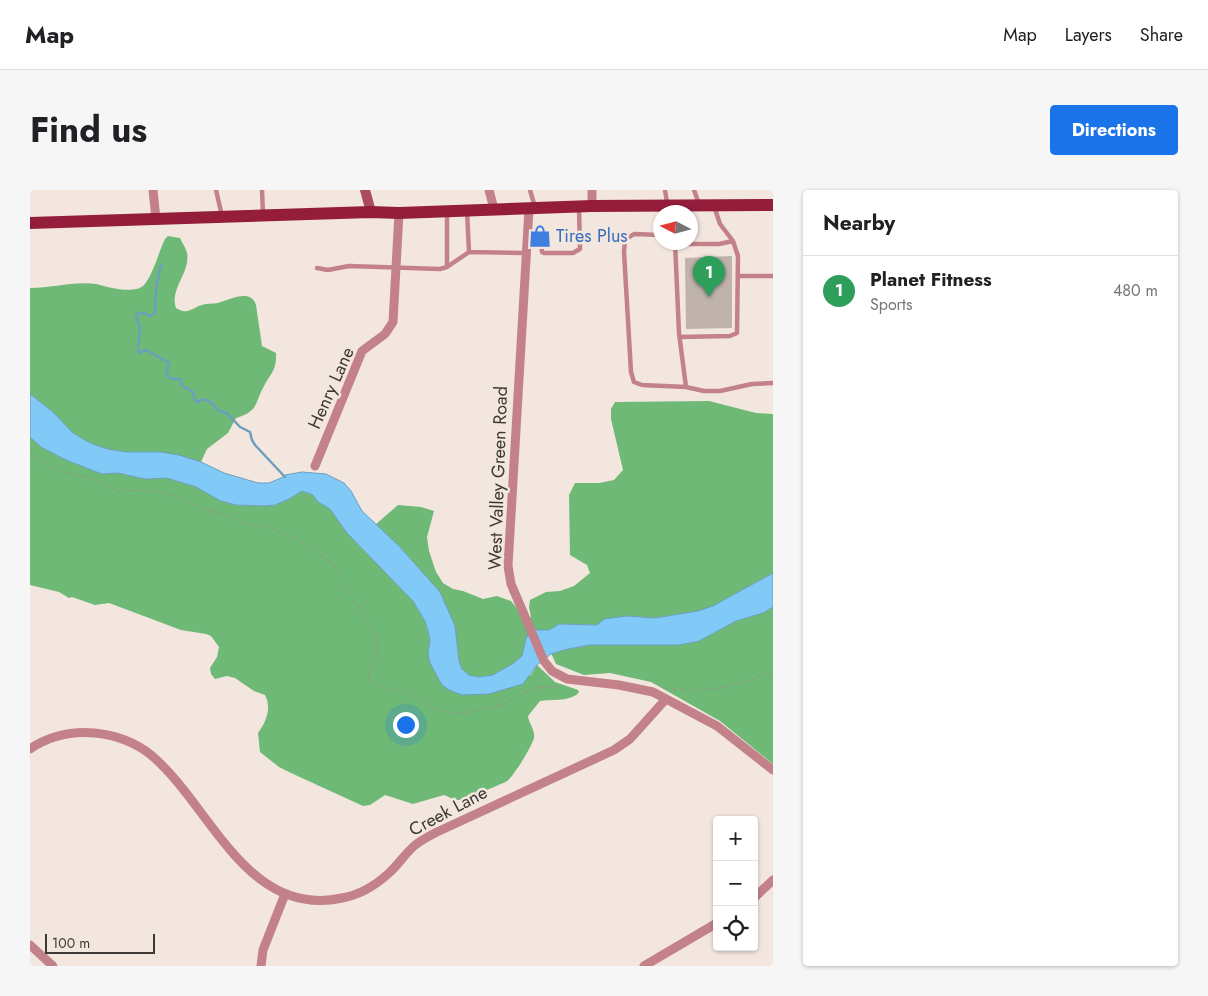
<!DOCTYPE html>
<meta charset="utf-8">
<style>
:root{--surface:#fff;--page:#f6f6f6;--text:#202124;--muted:#757577;--line:#e0e0e0;--accent:#1a73e8}
body{margin:0;font-family:Jost,sans-serif;background:var(--page);color:var(--text)}
.controls{position:absolute;right:15px;bottom:15px;display:grid;overflow:hidden;border-radius:5px;box-shadow:0 1px 4px #0004}
.controls button{width:45px;height:45px;display:grid;place-items:center;padding:0;border:0;border-bottom:1px solid var(--line);background:var(--surface);color:var(--text);font:25px sans-serif}
.compass{position:absolute;left:623px;top:15px;width:45px;height:45px;border-radius:50%;background:var(--surface);box-shadow:0 1px 4px #0004;rotate:276deg}
.scale{position:absolute;left:15px;bottom:12px;width:110px;box-sizing:border-box;padding-left:5px;border:2px solid #3d3835;border-top:0;font-size:14px;line-height:18px;white-space:nowrap;color:#3d3835;-webkit-text-stroke:4px #f3e6de;paint-order:stroke}
.you{position:absolute;left:375px;top:534px;width:18px;height:18px;margin:-12px;border:4px solid #fff;border-radius:50%;background:#1a73e8;box-shadow:0 0 0 8px #1a73e833}
.badge{display:grid;place-items:center;width:32px;height:32px;border-radius:50%;background:var(--accent);color:#fff;font-size:16px;font-weight:700}
.pin{position:absolute;translate:-50% -41px;filter:drop-shadow(0 1px 2px #0008)}
.pin::after{content:'';position:absolute;top:26px;width:18px;height:15px;background:inherit;clip-path:polygon(0 0,100% 0,50% 100%)}
.list{margin:0;padding:0;list-style:none}
h2{display:flex;justify-content:space-between;align-items:center;height:65px;margin:0;padding:0 20px;font-size:21px}
h2 small{font-size:16px;font-weight:400;color:var(--muted)}
.list li{display:grid;grid-template-columns:32px 1fr auto;gap:15px;align-items:center;box-sizing:border-box;height:70px;padding:0 20px;border-top:1px solid var(--line)}
.list b{display:block;font-size:19px;white-space:nowrap}
.list p{margin:0;font-size:16px;white-space:nowrap;color:var(--muted)}
.list em{font-size:16px;font-style:normal;color:var(--muted)}
.icon{flex:none;width:28px;height:28px;fill:none;stroke:currentColor;stroke-width:2;stroke-linecap:round;stroke-linejoin:round}
.map{position:relative;flex:none;width:743px;height:776px;overflow:hidden;border-radius:5px}
header{display:flex;align-items:center;gap:30px;box-sizing:border-box;height:70px;padding:0 25px;background:var(--surface);border-bottom:1px solid var(--line)}
header strong{font-size:24px}
nav{display:flex;gap:28px;margin-inline-start:auto;font-size:18px}
.intro{display:flex;align-items:center;justify-content:space-between;box-sizing:border-box;height:120px;padding:0 30px}
h1{margin:0;font-size:35px}
.button{padding:12px 22px;border-radius:5px;background:var(--accent);color:#fff;font-size:18px;font-weight:700}
main{display:flex;gap:30px;padding:0 30px}
aside{flex:1;background:var(--surface);border-radius:5px;box-shadow:0 1px 4px #0004}
.map>svg:first-child{display:block}
.forest{fill:#6eb976}
.water{fill:#81c9f7;stroke:#6d9ebd}
.lines{fill:none;stroke-linecap:round;stroke-linejoin:round}
.stream{stroke:#6d9ebd;stroke-width:2.5}
.building{fill:#bfb3ac}
.path{stroke:#99908b;stroke-width:1;stroke-dasharray:4 4;stroke-linecap:butt}
.lane{stroke:#c38289;stroke-width:4.5}
.street{stroke:#c38289;stroke-width:9}
.secondary{stroke:#aa4c5c;stroke-width:10}
.primary{stroke:#951d3c;stroke-width:12}
.labels{text-anchor:middle;dominant-baseline:central;stroke-width:5;stroke-linejoin:round;paint-order:stroke}
.shop-label{font-size:18px;fill:#366cbe;stroke:#f3e6de;text-anchor:start}
.street-label{font-size:18px;fill:#3d3835;stroke:#f3e6de}
</style>
<header>
<strong>Map</strong>
<nav><a>Map</a><a>Layers</a><a>Share</a></nav>
</header>
<div class="intro"><h1>Find us</h1><a class="button">Directions</a></div>
<main>
<div class="map">
<svg width="743" height="776" viewBox="0 0 743 776">
<rect width="100%" height="100%" fill="#f3e6de"/>
<path class="forest" d="M138,46l12,2c2,5 6,10 7,15 4,19 -18,36 -11,55 4,2 7,4 11,3 6,-1 10,-5 15,-6 5,-2 11,-1 16,-2 11,-3 33,-15 38,2l6,41 14,7c1,17 -5,20 -12,33 -10,18 -5,25 -28,32l-8,15 -21,16 -6,13 -40,-10h-35l-19,-3 -17,-6 -17,-10 -20,-21 -23,-18v-106c22,0 44,-7 66,-4 12,3 38,11 48,1 9,-10 15,-34 21,-46z
M679,211l47,12 17,1v159l-60,33 -15,5 -43,7 -29,-2 -29,9 -38,-1 -9,6h-16l-5,2 -3,7 -4,17 -8,7 -21,12 -15,2 -9,-2 -7,-6 -3,-8 -4,-35 -15,-34 -41,-46 -24,-21 23,-20 23,2 13,4 -7,26 2,14 7,21 7,11 10,6 10,2 20,8 14,-3 14,5 8,10 5,11 7,-5 -2,-10 1,-7 16,-8 14,-1 14,-5 16,-13 -3,-8 -17,-10 -1,-60 6,-12h24l15,-3 9,-10 -12,-51v-10l4,-7z
M0,247l11,10 25,13 36,14 16,-1 27,6 22,-1 29,9 25,14 15,4 27,1 12,-1 14,-6 13,-8 11,4 4,6 13,8 17,24 66,68 12,20 5,19 -2,14 2,9 12,22 47,9 11,-4 31,-15 6,-10 18,17 23,8 1,2c-7,10 -28,7 -39,9l-12,15c1,8 7,13 6,22 -2,8 -20,38 -27,43 -4,3 -43,18 -48,19 -6,0 -9,-3 -15,-5l-31,9 -28,-9 -15,10 -7,1 -72,-33 -12,-6 -19,-15 -2,-19c8,-11 14,-25 7,-38l-11,-4 -19,-13 -8,-2 -12,3 -4,-5 -1,-6 7,-11 2,-10 -8,-11 -5,-2 -25,-4 -72,-27 -14,2 -23,-8 -3,1 -10,-6 -29,-7z
M743,417v157l-53,-43 -69,-39 -41,-9 -26,2 -28,-11 -5,-11 17,-4 22,-4h89l20,-4 37,-20 27,-8z"/>
<path class="water" d="M0,204l23,18 20,21 17,10 17,6 19,3h35l18,3 22,7 23,11 34,10h11l12,-5 4,-3 17,-3 24,2 18,9 7,8 11,20 37,35 41,46 15,34 4,35 3,8 7,6 9,2 15,-2 21,-12 8,-7 4,-17 3,-7 5,-2h15l10,-6 38,1 7,-6 22,-3 29,2 43,-7 15,-5 60,-33v34l-10,6 -27,8 -37,20 -20,4h-89l-22,4 -17,5 -14,11 -14,19 -34,10 -27,1 -13,-5 -7,-5 -12,-22 -2,-9 2,-14 -2,-9 -3,-10 -12,-20 -66,-68 -17,-24 -13,-8 -4,-6 -11,-4 -13,8 -14,6 -12,1 -27,-1 -15,-4 -25,-14 -29,-9 -22,1 -27,-6 -16,1 -36,-14 -25,-13 -11,-10z"/>
<g class="lines">
<path class="stream" d="M131,75l-5,23 -1,25 -5,3 -5,-3 -8,1 -1,3 4,10 -2,24 2,2 5,-3 3,1 20,11 1,2 -3,11 6,4h8l2,7 10,5c3,4 0,9 6,11l5,-3 9,4 6,7 10,4 12,13 10,5 2,8 3,5 30,32"/>
</g>
<path class="building" d="M702,66v72l-46,1 -1,-71z"/>
<g class="lines">
<path class="path" d="M0,264l30,18 28,5 29,14 32,-1 22,4 28,13 27,8 18,8 27,5 21,8 41,28 44,73 1,9 -10,29 1,4 7,5 32,9 22,14 23,6h10l42,-9 19,-11 11,-5 28,-2
M634,498c12,1 24,3 36,2 21,0 54,-10 73,-19"/>
<path class="lane" d="M186,0l6,26
M232,0l1,24
M500,0l5,17
M635,0l2,13
M664,0l5,14
M437,21l2,41
M417,22v55
M630,45l-26,-1 -9,6 -1,12 7,120 3,10 8,3 44,2 -7,-54 -4,-91
M511,49l1,13 2,1h29l7,-4 -1,-41
M645,54h44l14,-3
M287,78l11,2 21,-4 91,3 7,-2 22,-15 57,1
M708,86h35
M650,147l50,-1 7,-3 1,-77 -5,-15 -13,-17 -6,-18
M656,197l18,4h16l32,-7 21,-1"/>
<path class="street" d="M123,0l3,29
M459,0l5,19
M562,0v16
M499,19l-21,357 3,18 33,77 8,10 15,8 52,6 34,7 64,34 56,44
M285,276l47,-115 23,-17 8,-12 6,-109
M0,559c19,-13 42,-18 65,-16 19,2 40,9 56,22 59,49 95,164 191,143 17,-3 34,-13 47,-25 9,-8 16,-19 25,-27 7,-6 15,-10 23,-14l177,-82 16,-11 36,-40
M724,708l19,-18
M0,755l23,21
M231,776l2,-16 22,-56
M614,776l73,-43"/>
<path class="secondary" d="M335,0l6,22"/>
<path class="primary" d="M0,33l341,-11 28,1 193,-7 181,-1"/>
</g>
<defs>
<symbol id="shop-bare" viewBox="-9 -9 18 18"><path d="M-5-2.5h2.3a2.7 3.5 0 0 1 5.4 0H5L5.5 6h-11ZM-1.5-2.5h3a1.5 2.3 0 0 0-3 0Z" fill="#3f7fe0" stroke="#f3e6de" stroke-width="2.5" paint-order="stroke"/></symbol>
</defs>
<g fill-rule="evenodd">
<use href="#shop-bare" x="494" y="30" width="32" height="32"/>
</g>
<g class="labels">
<g class="shop-label">
<text x="526" y="46">Tires Plus</text>
</g>
<g class="street-label">
<text transform="translate(301 198) rotate(-66)">Henry Lane</text>
<text transform="translate(468 288) rotate(-88)">West Valley Green Road</text>
<text transform="translate(418 621) rotate(-28)">Creek Lane</text>
</g>
</g>
</svg>
<div class="controls">
<button>+</button>
<button>−</button>
<button><svg class="icon" aria-label="locate" viewBox="0 0 24 24"><circle cx="12" cy="12" r="6"/><path d="M12 2v4M12 18v4M2 12h4M18 12h4"/></svg></button>
</div>
<svg class="compass" viewBox="-18 -18 36 36"><path d="M0-13l5 13h-10z" fill="#e53935"/><path d="M0 13l5-13h-10z" fill="#757577"/></svg>
<div class="scale">100 m</div>
<div class="you"></div>
<div class="pin badge" style="left:679px;top:107px;background:#2e9e5b">1</div>
</div>
<aside>
<h2>Nearby<small></small></h2>
<ul class="list">
<li><span class="badge" style="background:#2e9e5b">1</span><div><b>Planet Fitness</b><p>Sports</p></div><em>480 m</em></li>
</ul>
</aside>
</main>
